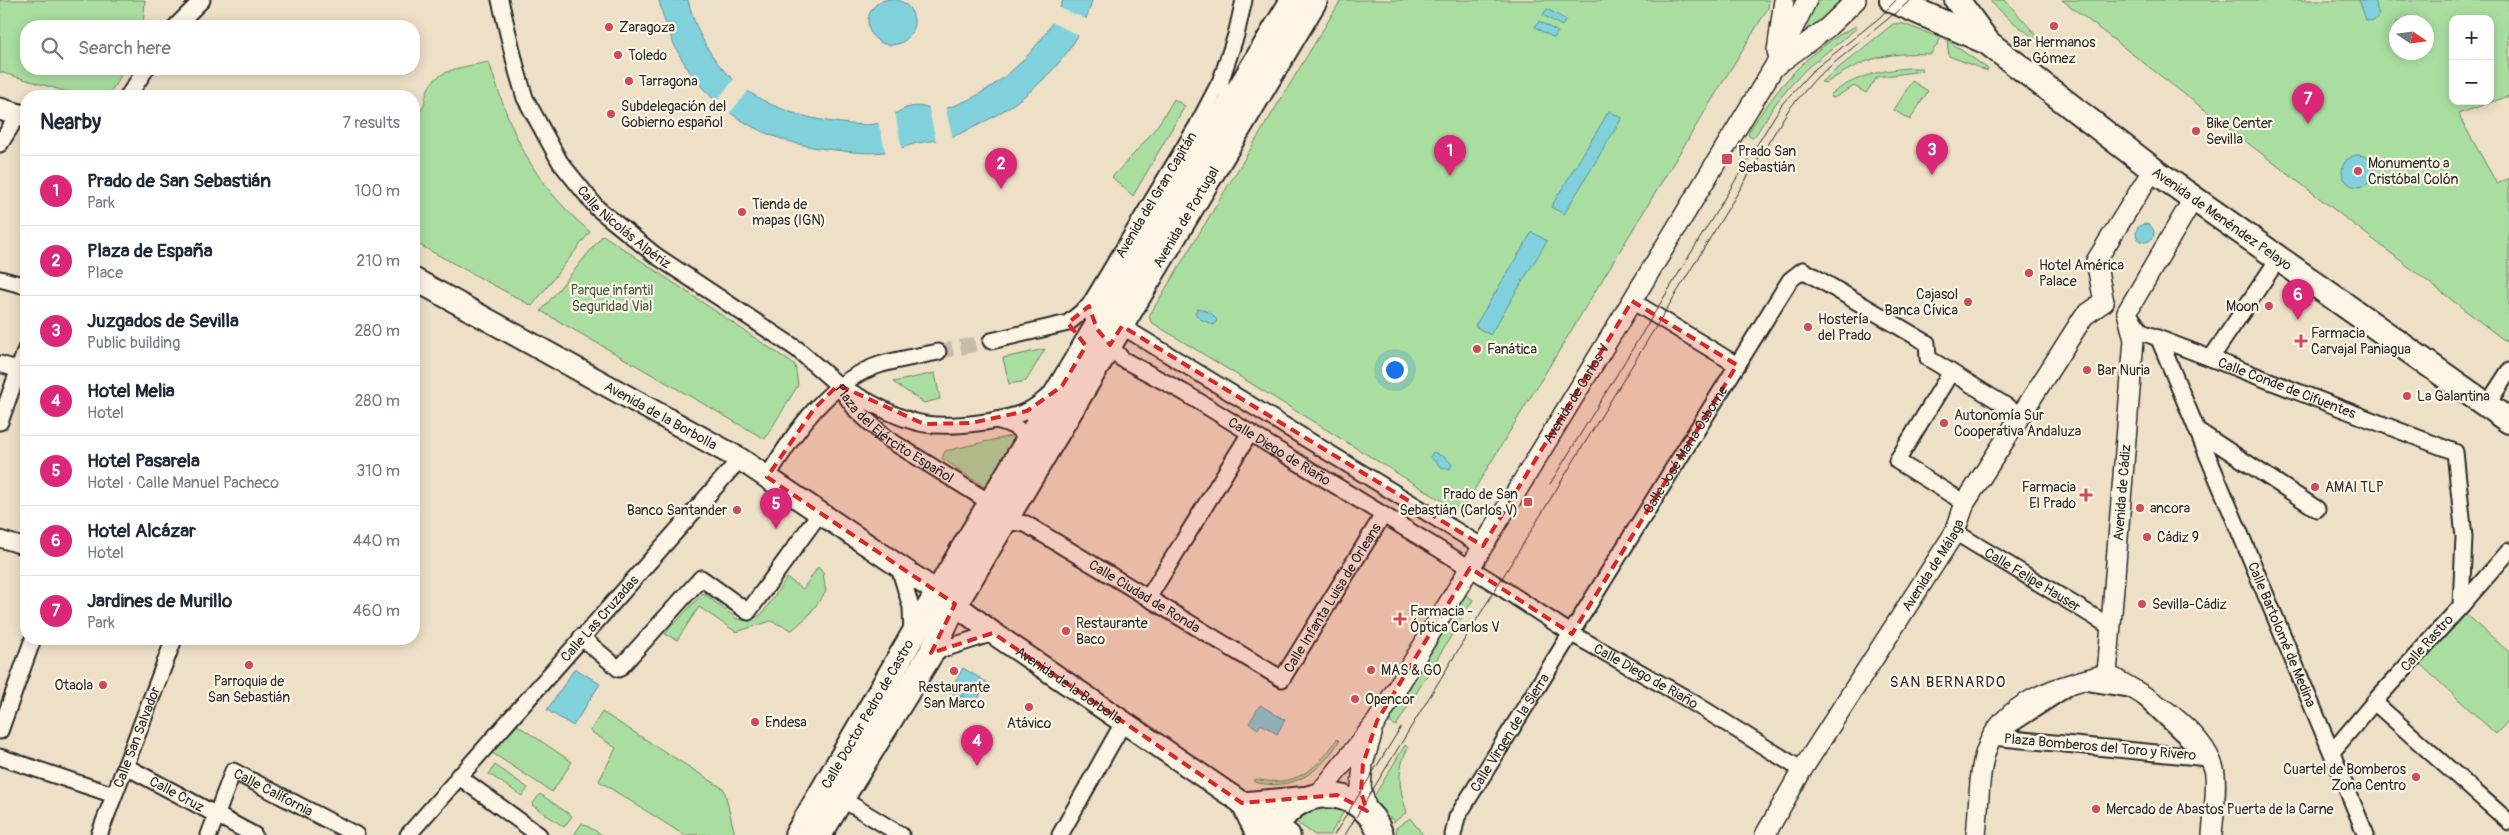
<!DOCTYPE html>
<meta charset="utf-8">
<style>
:root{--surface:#fff;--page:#f2f2f3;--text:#1f2937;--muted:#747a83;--line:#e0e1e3;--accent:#db2777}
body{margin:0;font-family:Pangolin,sans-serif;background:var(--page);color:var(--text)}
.controls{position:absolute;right:15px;top:15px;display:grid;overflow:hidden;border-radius:10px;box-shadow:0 2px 12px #0003}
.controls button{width:45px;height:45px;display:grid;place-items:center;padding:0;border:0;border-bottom:1px solid var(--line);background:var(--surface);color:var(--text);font:25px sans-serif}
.compass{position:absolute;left:2389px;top:15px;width:45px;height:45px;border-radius:50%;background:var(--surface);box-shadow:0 2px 12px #0003;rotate:103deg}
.you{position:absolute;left:1394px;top:369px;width:18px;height:18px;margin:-12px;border:4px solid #fff;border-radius:50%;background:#1a73e8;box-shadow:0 0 0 8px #1a73e833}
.badge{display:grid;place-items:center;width:32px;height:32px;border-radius:50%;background:var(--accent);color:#fff;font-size:16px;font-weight:700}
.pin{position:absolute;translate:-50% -41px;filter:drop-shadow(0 1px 2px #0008)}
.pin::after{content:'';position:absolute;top:26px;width:18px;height:15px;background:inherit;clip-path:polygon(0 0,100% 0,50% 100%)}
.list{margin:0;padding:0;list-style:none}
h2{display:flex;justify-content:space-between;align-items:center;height:65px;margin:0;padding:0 20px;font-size:21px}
h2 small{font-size:16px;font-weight:400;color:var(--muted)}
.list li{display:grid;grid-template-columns:32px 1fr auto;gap:15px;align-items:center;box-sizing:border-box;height:70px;padding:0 20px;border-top:1px solid var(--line)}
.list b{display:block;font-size:19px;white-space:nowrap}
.list p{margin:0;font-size:16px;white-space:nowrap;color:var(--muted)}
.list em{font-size:16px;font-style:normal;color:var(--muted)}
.icon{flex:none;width:28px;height:28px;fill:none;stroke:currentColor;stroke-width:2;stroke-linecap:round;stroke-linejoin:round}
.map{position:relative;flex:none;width:2509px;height:835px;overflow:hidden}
.search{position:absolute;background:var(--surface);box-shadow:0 2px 12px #0003;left:20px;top:20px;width:400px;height:55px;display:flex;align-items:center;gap:12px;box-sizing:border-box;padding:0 18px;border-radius:20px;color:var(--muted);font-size:19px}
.panel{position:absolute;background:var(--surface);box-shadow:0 2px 12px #0003;left:20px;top:90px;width:400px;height:555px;border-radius:20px}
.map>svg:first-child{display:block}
.green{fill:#a9dea0;stroke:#6a8466;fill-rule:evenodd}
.water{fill:#81d1dc;stroke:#5f8f95}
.pier{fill:#eee0c7}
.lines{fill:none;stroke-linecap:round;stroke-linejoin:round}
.minor-tunnel{stroke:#c7bca8;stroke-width:15;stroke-dasharray:15 8;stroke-linecap:butt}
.minor-casing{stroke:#2b2b2b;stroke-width:19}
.tertiary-casing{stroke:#2b2b2b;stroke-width:22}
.secondary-casing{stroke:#2b2b2b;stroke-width:25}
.primary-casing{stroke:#2b2b2b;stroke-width:28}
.minor{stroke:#fcf5e5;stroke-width:15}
.tertiary{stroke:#fcf5e5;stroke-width:19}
.secondary{stroke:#fcf5e5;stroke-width:21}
.primary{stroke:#fcf5e5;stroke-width:24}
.tram{stroke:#2b2b2b;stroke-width:1}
.marked{fill:#d62828;fill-opacity:0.2;stroke:#d62828;stroke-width:4;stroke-dasharray:10 6;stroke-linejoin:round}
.poi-dot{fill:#d1495b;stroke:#fcf5e5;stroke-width:2}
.labels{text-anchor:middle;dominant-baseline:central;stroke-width:4.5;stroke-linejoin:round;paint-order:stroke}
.poi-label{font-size:14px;fill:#2b2b2b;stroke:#fcf5e5;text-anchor:start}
.street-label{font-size:14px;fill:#2b2b2b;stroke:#fcf5e5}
.park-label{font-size:14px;fill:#4a5848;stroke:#fcf5e5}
.neighbourhood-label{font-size:15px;letter-spacing:1px;fill:#2b2b2b;stroke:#fcf5e5}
</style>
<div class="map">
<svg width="2509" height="835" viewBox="0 0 2509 835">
<rect width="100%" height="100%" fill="#eee0c7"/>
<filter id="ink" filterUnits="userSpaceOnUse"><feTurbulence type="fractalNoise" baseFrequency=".02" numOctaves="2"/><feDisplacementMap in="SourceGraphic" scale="10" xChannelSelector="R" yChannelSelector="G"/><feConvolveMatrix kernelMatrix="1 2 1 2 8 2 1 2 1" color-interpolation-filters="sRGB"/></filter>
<g filter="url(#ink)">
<path class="green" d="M0,0h145l-2,26h-117v43h99l-17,27h-27l-81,-24z
M1341,0h428l-1,8 -305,500 -6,2 -306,-188 -2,-6z
M1814,0h34l-57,47z
M1993,0h12l34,38 -2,2 -28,-21 -18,-17z
M2062,0h447v96l-51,18 39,70 12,-6v166zM2453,19h37v82h-37zM2396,22h30v30h-30z
M1901,23l40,15 -10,16c-46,-2 -66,4 -105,29l-5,-1 72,-58z
M1856,26l1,2 -50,40 -15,16 -16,19 -21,33 -3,2 -3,-2 -1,-3c29,-45 60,-84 108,-107z
M1947,40l41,29 -1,2 -38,-15z
M489,62c23,73 41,118 101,170l-58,74 -118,-64v-126c13,-6 9,-17 15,-29 10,-19 41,-21 60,-25z
M1909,68h13l1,3 -46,6 -11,16 -12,-7 -20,12 -3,-1v-3c23,-17 50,-24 78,-26z
M1912,81l16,10 -18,29 -16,-10z
M1174,99l11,7 -52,90 -21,-19c24,-25 46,-48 62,-78z
M603,235l192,130 3,20 -33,54 -224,-128z
M1045,349l-19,32 -17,3 -6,-26z
M935,373l5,26 -16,4 -31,-21z
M1015,435l4,2 -30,50h-5l-42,-29 3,-7z
M818,567l5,6 3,19 -19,25 -15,13 -21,-9 -35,11 -37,-25 -22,33 -12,-6 38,-41 34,26 13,2 12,-7 25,-36 16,11z
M1466,595l7,5 -77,126 -7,-4z
M2465,613l44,39v68l-13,14 -76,-70z
M602,712l122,77 11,46h-51l-85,-54 17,-33 -26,-17z
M514,723l58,39 -20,30 -61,-40z
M1337,739l2,2c-18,31 -47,51 -85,41l1,-3c38,9 62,-8 82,-40z
M1405,745l3,3c-12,23 -9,40 -1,64l-13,10 -3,-4 -6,1 -12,-17v-4z
M495,765l33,23 -6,8 -33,-22z
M540,794l32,22 -8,11 -32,-22z
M1321,806l25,2 -16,27h-15l-22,-15 13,-10z
M1410,818l13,17h-26l-1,-7z
M582,823l20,12h-28z"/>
<path class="water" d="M868 22a23 23 0 1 1 46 0a23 23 0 1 1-46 0Z
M659,0h29c18,73 68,109 139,121 15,2 38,6 53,2 10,-4 19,-14 30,-16 12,-3 26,4 37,1 48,-14 100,-62 116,-108h29c-9,39 -38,73 -69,97 -21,16 -44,29 -69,39 -11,4 -25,5 -37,7 -11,3 -22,8 -33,9 -16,2 -33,0 -49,-2 -90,-8 -156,-61 -176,-150z
M2359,0h15l5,15 -5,6 -8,-1z
M1547,9l19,11 -4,6 -19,-11z
M1539,21l19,11 -4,6 -19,-11z
M1609,111l13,7 -58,96 -13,-7z
M2342 171a16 16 0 1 1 32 0a16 16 0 1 1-32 0Z
M2136 233a9 9 0 1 1 18 0a9 9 0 1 1-18 0Z
M1532,232l15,9 -57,94 -15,-9z
M1198,308l13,5 6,7 -3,5 -14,-6 -5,-6z
M1433,452l13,6 6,6 -2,5 -9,-2 -11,-10z
M575,668l25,16 -27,42 -26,-16z
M963,668l25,15 -7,11 -13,-8 -7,12 -12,-7z
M968,688l12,7 -6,11 -12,-7z
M1260,705l25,15 -8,14 -16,-10 -3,5 -9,-6z"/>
<path class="pier" d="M1058,7l30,13 -8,16 -29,-14z
M735,78l14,12 -21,25 -14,-11z
M928,105l17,1 8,33 -17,2z
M895,113l7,36 -16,5 -8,-33z"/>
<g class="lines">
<path class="minor-tunnel" d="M938,352l53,-11"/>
<defs>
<g id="minor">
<path id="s1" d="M500,0l17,71 8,27 35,64 37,46 58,47 142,94 41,36 19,26 31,28 103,64"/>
<path d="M176,26l26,-26"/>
<path d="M1221,90v-10l15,-45 8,-35"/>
<path d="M128,96l18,-27"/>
<path d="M0,144l18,-29"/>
<path d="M0,279l26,7"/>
<path d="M1632,301l105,64"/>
<path id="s2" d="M1089,306l8,23 25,30 63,34 306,188 81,53 112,63 118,73"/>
<path id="s3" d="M2131,317l11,15 313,120 9,85 -3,69 -87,96 -42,50"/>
<path d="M1115,322l368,225"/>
<path id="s4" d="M2159,339l207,496"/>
<path id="s5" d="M991,341l77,-18 21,-17 108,-180 24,-46"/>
<path d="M2211,358l68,-100"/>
<path d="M0,364l26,8"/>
<path d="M1951,372l-54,89 68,42"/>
<path d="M841,387c26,13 55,32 84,37 28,4 77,-2 102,-13 9,-4 18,-12 25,-18"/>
<path d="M2487,405l22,-34"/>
<path d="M996,420c16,4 29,9 33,27"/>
<path d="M0,422l26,-73"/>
<path d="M2200,432l117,77"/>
<path d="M767,477c29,-46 60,-96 115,-113 18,-5 37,-8 56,-12"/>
<path id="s6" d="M1005,521l21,3 256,155 101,-164"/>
<path id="s7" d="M1955,532l156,95"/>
<path d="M0,539l26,8"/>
<path d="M899,567l12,40 1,29"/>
<path d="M1148,598l102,-165"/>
<path d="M2461,606l48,-55"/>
<path d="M581,637l38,32 82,-91 47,34 71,-98"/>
<path d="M931,653l62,-20"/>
<path d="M2078,681l58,9 72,68 -216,-21z"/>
<path d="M2374,702l135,120"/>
<path d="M0,731l33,-92"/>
<path d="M0,757l114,38"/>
<path id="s8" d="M125,766l129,69"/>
<path d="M458,776l81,59"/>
<path d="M834,794l67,41"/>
<path id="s9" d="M99,835l75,-196"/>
<path id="s10" d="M209,835l24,-64 123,64"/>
<path id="s11" d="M408,835l332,-376"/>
<path d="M1060,835l63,-112"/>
<path id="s12" d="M1453,835l4,-18 333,-537 13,-10 124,73 1,15 93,57"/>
</g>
<g id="tertiary">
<path d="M1777,51l7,-51"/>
<path d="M1777,65l50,-37 29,-28"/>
<path d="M2104,302l-8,-41 51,-82 8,-8"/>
<path d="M2127,312l66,-113"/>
<path id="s13" d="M2107,674l27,-334 -7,-28"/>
<path id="s14" d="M1318,795l59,-74 397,-654 33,-67"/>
<path d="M1367,811l-6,-24 2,-23 9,-30"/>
<path id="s15" d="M1765,835l37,-65 153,-238 10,-29 119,-187 20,-14"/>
<path d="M1976,835c3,-24 2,-62 10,-84 16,-51 76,-66 121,-77 36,20 95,53 107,95 4,13 -1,52 -2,66"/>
</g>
<g id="secondary">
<path d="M0,109l26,8"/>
<path id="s16" d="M414,279l326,180 215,145 38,29 296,202"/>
<path d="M1242,803l68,-6"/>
<path d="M1242,803l15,32"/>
</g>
<g id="primary">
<path id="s17" d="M1892,0l95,42 168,129 354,250"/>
<path d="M1957,0l29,40"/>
<path id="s18" d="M797,835l166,-286 330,-549"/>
<path id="s19" d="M819,835l112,-182 24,-49 360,-604"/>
<path d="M1273,835c19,-53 89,-53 108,0"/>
</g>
</defs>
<use href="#minor" class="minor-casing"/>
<use href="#tertiary" class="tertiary-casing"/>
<use href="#secondary" class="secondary-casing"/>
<use href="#primary" class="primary-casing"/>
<use href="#minor" class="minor"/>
<use href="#tertiary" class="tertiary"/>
<use href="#secondary" class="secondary"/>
<use href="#primary" class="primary"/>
<path class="tram" d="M1550,484l232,-380 29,-32 68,-54 17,-18
M1334,835l67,-108
M1345,835l444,-726 28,-32 94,-77"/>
</g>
</g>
<path class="marked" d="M1632,301l105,64 -165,269 -102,-66 -93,153 -14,43 -2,28 6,19 -30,-16 -95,8 -249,-170 -62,20 24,-49 -188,-127 47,-68 24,-24 86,39 47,-1 56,-12 35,-25 24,-40 -18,-23 21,-17 8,23 13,16 12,-19 361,220z"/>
<g class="poi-dot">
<circle cx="2054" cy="26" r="5"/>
<circle cx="609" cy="27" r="5"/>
<circle cx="618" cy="55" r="5"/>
<circle cx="629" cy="81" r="5"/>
<circle cx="611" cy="114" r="5"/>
<circle cx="2196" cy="131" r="5"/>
<rect x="1721" y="153" width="12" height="12" rx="2.5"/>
<circle cx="2358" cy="171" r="5"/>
<circle cx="742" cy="212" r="5"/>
<circle cx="2029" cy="273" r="5"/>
<circle cx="1968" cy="302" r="5"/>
<circle cx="2269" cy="306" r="5"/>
<circle cx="1808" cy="327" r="5"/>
<path d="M2298.5 333.5h5v5h5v5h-5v5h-5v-5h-5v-5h5z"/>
<circle cx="1477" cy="349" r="5"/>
<circle cx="2087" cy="370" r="5"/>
<circle cx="2407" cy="396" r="5"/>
<circle cx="1944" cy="423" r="5"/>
<circle cx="2315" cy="487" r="5"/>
<path d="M2083.5 487.5h5v5h5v5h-5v5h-5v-5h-5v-5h5z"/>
<rect x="1523" y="497" width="10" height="10" rx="2.5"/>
<circle cx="2140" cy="508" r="5"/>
<circle cx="737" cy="510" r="5"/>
<circle cx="2147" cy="537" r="5"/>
<circle cx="2142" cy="604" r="5"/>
<path d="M1397.5 611.5h5v5h5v5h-5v5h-5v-5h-5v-5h5z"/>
<circle cx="1066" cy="631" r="5"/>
<circle cx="249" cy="665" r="5"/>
<circle cx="1371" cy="670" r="5"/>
<circle cx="954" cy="671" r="5"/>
<circle cx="103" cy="685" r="5"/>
<circle cx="1355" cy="699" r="5"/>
<circle cx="1029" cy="707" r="5"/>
<circle cx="755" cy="722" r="5"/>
<circle cx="2416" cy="777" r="5"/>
<circle cx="2096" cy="809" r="5"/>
</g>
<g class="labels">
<g class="poi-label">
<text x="619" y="27">Zaragoza</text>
<text x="2054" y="42" text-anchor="middle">Bar Hermanos<tspan x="2054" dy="16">Gómez</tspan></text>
<text x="628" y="55">Toledo</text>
<text x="639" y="81">Tarragona</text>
<text x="621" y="106">Subdelegación del<tspan x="621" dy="16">Gobierno español</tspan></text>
<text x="2206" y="123">Bike Center<tspan x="2206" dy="16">Sevilla</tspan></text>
<text x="1738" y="151">Prado San<tspan x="1738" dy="16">Sebastián</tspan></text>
<text x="2368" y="163">Monumento a<tspan x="2368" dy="16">Cristóbal Colón</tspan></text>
<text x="752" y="204">Tienda de<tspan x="752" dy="16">mapas (IGN)</tspan></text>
<text x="2039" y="265">Hotel América<tspan x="2039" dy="16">Palace</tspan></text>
<text x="1958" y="294" text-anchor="end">Cajasol<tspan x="1958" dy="16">Banca Cívica</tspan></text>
<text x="2259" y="306" text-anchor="end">Moon</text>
<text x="1818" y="319">Hostería<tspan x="1818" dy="16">del Prado</tspan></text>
<text x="2311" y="333">Farmacia<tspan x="2311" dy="16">Carvajal Paniagua</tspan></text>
<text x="1487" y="349">Fanática</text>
<text x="2097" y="370">Bar Nuria</text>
<text x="2417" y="396">La Galantina</text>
<text x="1954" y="415">Autonomía Sur<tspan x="1954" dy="16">Cooperativa Andaluza</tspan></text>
<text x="2076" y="487" text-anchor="end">Farmacia<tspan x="2076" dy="16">El Prado</tspan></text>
<text x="2325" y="487">AMAI TLP</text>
<text x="1518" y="494" text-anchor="end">Prado de San<tspan x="1518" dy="16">Sebastián (Carlos V)</tspan></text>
<text x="2150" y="508">ancora</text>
<text x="727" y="510" text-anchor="end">Banco Santander</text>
<text x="2157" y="537">Cádiz 9</text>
<text x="2152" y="604">Sevilla-Cádiz</text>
<text x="1410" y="611">Farmacia -<tspan x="1410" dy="16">Óptica Carlos V</tspan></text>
<text x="1076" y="623">Restaurante<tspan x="1076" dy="16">Baco</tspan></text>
<text x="1381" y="670">MAS &amp; GO</text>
<text x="249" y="681" text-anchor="middle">Parroquia de<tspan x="249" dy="16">San Sebastián</tspan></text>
<text x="93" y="685" text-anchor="end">Otaola</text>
<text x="954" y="687" text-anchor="middle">Restaurante<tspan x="954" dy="16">San Marco</tspan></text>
<text x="1365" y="699">Opencor</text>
<text x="765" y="722">Endesa</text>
<text x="1029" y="723" text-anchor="middle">Atávico</text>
<text x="2406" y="769" text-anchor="end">Cuartel de Bomberos<tspan x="2406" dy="16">Zona Centro</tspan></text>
<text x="2106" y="809">Mercado de Abastos Puerta de la Carne</text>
</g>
<g class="street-label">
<text stroke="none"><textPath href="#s5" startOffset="236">Avenida del Gran Capitán</textPath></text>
<text stroke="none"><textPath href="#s19" startOffset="719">Avenida de Portugal</textPath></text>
<text stroke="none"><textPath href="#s17" startOffset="398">Avenida de Menéndez Pelayo</textPath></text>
<text stroke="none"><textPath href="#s1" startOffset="266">Calle Nicolás Alpériz</textPath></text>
<text stroke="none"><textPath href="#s3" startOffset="174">Calle Conde de Cifuentes</textPath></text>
<text stroke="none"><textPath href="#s14" startOffset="478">Avenida de Carlos V</textPath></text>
<text stroke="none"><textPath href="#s16" startOffset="282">Avenida de la Borbolla</textPath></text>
<text stroke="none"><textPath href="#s1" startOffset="608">Plaza del Ejército Español</textPath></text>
<text stroke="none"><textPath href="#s12" startOffset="451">Calle José María Osborne</textPath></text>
<text stroke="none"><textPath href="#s2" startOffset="246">Calle Diego de Riaño</textPath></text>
<text stroke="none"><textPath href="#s13" startOffset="182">Avenida de Cádiz</textPath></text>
<text stroke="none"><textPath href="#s15" startOffset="318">Avenida de Málaga</textPath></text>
<text stroke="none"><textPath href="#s7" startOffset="91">Calle Felipe Hauser</textPath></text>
<text stroke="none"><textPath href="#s6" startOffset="160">Calle Ciudad de Ronda</textPath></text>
<text stroke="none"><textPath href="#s6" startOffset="416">Calle Infanta Luisa de Orleans</textPath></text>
<text stroke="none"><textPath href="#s11" startOffset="289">Calle Las Cruzadas</textPath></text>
<text stroke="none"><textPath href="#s4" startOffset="320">Calle Bartolomé de Medina</textPath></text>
<text transform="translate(2427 643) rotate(-48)">Calle Rastro</text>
<text stroke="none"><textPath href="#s2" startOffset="676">Calle Diego de Riaño</textPath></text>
<text stroke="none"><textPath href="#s16" startOffset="772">Avenida de la Borbolla</textPath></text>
<text stroke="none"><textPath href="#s18" startOffset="140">Calle Doctor Pedro de Castro</textPath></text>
<text stroke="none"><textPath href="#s12" startOffset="118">Calle Virgen de la Sierra</textPath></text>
<text stroke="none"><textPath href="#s9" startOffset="105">Calle San Salvador</textPath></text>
<text transform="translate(2100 747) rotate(5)">Plaza Bomberos del Toro y Rivero</text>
<text stroke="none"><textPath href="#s8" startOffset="59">Calle Cruz</textPath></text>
<text stroke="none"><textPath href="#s10" startOffset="114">Calle California</textPath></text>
</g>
<g class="park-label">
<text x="612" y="290">Parque infantil<tspan x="612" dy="16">Seguridad Vial</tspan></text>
</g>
<g class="neighbourhood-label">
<text x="1948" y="682">SAN BERNARDO</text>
</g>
</g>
</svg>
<div class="controls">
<button>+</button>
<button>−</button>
</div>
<svg class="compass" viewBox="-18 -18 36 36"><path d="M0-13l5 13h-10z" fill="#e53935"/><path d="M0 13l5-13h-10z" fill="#747a83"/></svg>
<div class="you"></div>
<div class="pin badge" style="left:1450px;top:176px">1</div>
<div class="pin badge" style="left:1001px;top:189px">2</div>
<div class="pin badge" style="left:1932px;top:175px">3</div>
<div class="pin badge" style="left:977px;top:766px">4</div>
<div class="pin badge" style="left:776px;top:529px">5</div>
<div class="pin badge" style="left:2298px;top:320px">6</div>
<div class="pin badge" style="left:2308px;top:124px">7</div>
<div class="search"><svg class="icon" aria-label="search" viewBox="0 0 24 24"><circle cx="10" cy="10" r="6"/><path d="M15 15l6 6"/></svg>Search here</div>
<section class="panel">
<h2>Nearby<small>7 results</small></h2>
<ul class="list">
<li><span class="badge">1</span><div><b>Prado de San Sebastián</b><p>Park</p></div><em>100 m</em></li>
<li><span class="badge">2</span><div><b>Plaza de España</b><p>Place</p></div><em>210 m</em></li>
<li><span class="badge">3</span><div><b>Juzgados de Sevilla</b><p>Public building</p></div><em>280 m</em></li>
<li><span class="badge">4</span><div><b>Hotel Melia</b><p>Hotel</p></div><em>280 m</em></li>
<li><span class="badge">5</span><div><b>Hotel Pasarela</b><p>Hotel · Calle Manuel Pacheco</p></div><em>310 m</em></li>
<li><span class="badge">6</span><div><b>Hotel Alcázar</b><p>Hotel</p></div><em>440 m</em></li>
<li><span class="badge">7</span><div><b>Jardines de Murillo</b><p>Park</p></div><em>460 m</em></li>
</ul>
</section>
</div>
